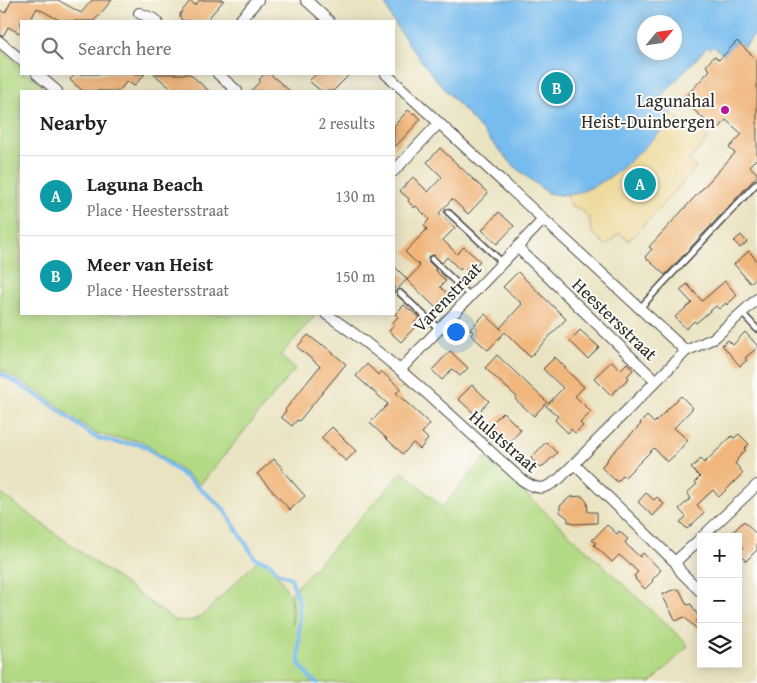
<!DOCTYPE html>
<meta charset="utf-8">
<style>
:root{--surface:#fff;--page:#f2f2f2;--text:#202124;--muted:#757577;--line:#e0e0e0;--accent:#b5179e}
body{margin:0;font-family:"Gentium Book Plus",serif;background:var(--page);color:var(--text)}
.controls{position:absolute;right:15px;bottom:15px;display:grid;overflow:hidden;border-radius:0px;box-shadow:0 2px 12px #0003}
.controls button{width:45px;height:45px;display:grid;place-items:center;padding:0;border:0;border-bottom:1px solid var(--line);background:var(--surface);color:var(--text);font:25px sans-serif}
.compass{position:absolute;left:637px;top:15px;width:45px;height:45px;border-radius:50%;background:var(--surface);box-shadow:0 2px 12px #0003;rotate:61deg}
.you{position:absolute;left:455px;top:331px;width:18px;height:18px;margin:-12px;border:4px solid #fff;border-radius:50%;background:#1a73e8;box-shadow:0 0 0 8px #1a73e833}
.badge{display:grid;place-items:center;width:32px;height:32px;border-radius:50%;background:var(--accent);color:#fff;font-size:16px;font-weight:700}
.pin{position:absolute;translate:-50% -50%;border:2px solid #fff;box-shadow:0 1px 5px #0006}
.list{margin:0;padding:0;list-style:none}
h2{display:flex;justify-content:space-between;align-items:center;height:65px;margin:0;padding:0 20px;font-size:21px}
h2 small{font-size:16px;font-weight:400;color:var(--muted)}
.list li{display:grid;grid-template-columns:32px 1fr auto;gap:15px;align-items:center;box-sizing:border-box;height:80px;padding:0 20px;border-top:1px solid var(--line)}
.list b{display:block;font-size:19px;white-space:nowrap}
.list p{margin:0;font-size:16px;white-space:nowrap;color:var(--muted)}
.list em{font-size:16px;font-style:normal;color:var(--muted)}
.icon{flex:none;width:28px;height:28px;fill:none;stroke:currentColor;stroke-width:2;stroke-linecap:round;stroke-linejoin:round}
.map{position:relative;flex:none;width:757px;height:683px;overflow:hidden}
.search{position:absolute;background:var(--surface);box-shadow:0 2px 12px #0003;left:20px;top:20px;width:375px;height:55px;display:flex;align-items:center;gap:12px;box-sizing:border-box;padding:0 18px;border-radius:0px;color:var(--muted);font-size:19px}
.panel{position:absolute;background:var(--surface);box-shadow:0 2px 12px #0003;left:20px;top:90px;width:375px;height:225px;border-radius:0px}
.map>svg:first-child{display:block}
.green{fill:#b2d983;stroke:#6e8257}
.sand{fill:#eeda9e;stroke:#8c8264}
.water{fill:#77bcee;stroke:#51748c;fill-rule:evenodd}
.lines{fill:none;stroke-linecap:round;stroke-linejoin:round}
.stream{stroke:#77bcee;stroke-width:4}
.building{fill:#f0b67c}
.service-casing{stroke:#484742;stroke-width:8}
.minor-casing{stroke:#484742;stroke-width:12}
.service{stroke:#fff;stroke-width:5}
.minor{stroke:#fff;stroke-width:10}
.poi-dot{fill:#b5179e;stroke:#fdfcf7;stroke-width:2}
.labels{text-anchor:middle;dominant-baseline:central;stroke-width:4;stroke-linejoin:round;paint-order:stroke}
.poi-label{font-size:18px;fill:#2b2b2b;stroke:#fdfcf7;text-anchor:end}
.street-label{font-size:18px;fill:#2b2b2b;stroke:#fdfcf7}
</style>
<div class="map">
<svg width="757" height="683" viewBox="0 0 757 683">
<rect width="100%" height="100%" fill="#fdfcf7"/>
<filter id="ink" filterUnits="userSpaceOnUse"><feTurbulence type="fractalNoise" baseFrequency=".02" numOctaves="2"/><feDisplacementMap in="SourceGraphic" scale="10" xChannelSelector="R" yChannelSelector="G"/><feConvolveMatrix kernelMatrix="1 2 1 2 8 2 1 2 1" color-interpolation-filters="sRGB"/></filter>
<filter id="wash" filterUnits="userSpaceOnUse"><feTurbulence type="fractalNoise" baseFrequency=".0096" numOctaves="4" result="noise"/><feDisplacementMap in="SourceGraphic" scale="20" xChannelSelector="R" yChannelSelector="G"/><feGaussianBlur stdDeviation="1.12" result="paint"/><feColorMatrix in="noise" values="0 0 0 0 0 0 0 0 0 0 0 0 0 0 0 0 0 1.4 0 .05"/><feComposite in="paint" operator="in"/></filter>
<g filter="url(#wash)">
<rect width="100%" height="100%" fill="#eae3c2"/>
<path class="green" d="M0,49l21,18v7h8l20,17h-28v223h295l-36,42 15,13 -95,116 -58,-44 -28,-3 -18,-4 -52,-39 -44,-26z
M486,457l194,180 8,9 -37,37h-651v-190l174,127 10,1 10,-1 12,-8 52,-52 8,2 9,9 9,14 6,12 2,27 1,-12 -3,-18 113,-122 39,35z"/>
<path class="sand" d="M673,114l13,12 5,-4 18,16 -21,23 8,7 -67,73 -10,-8 -13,13 -14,-14 -3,-14 -9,-9 -4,-1 -7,-5 -2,-8 8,-1 46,-25 41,-39z"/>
<path class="water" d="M384,0h373v32l-14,16 -7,-6 -12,13 -11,-9 -3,3 -3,-2 -48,52 14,15 -11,16 -13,13 -28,26 -14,10 -17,9 -15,6 -16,1 -11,-2 -8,-6 -24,-19 -24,-26 -58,-65 -24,-31 -18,-27 -6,-14zM644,22h30v30h-30z"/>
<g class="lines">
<path class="stream" d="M0,373l48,29 45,34 7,3 19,4 21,1 6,3 46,35 31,26 32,50 15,5 7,9 14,6 8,24v62l13,16 6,3"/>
</g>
<g id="blocks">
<path class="building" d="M12,0h46l23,13 11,-13h20l-18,21h1h-34l-24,-13 -7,13h-9v13l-13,-7 -5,9 -3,-1v-25l5,3z
M200,0h24l-18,21h-22l-4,-3v-4l10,-13 5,4z
M737,41l20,19v98l-8,8 8,7v3l-92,99 -20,-18 7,-8 -3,-2 86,-94 -6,-5 13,-14 -16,-14 -9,11 -34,-31 27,-30 -4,-4 8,-10 5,4z
M75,74h70l-11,12 -7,-5 -8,10h-36l-13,-11z
M154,74h36l19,17h-35z
M264,74h6l20,17h-39l9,-10 -1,-1z
M316,74h34l-17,17h-12l-12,-10z
M408,110l5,4 1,-1 7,6 -27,29v-22z
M440,148l48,45 -20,21 -16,-15 -13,14 16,15 -12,12 14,14 7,-7 16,14 -11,12 -6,-6 -3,3 -13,-13 -5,6 -8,-8 -5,1 -1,2 1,4 7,7 -1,1 11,11 -6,6 8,7 -13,13 -28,-27 13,-14 -15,-14 22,-23 -3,-3 5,-7 -13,-13 -2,2 -6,-7 1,-2 -9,-8 13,-14 15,15 14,-15 -15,-15z
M499,212l15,14 -17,18 -15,-14z
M741,235l6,7 -7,6 -6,-7z
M749,251l8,10v16l-7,6 -16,-19z
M394,266l13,13 -13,14z
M518,272l48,47 -36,38 -25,-25 -17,18 -17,-15 2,-3 -3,-3 15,-15 17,16 -2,-2 22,-24 -19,-17z
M725,281l12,14 -10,10 -1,-2 -7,6 -3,-3 -20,17 -2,-2 -8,8 -11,-12 17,-14 -12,-13 7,-6 15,17z
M404,305l16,13 -7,6 3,2 -15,16 -12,-11 5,-6 -2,-2 6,-6 -3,-3z
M580,330l19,17 -11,12 -18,-18z
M745,332l12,13v3l-12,10 2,2 -7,6 -18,-21 6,-5 5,5z
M308,335l13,10 1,-1 24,20 -47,57 -2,-1 -5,6 -11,-9 5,-6 -1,-1 35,-44 -23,-19z
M450,351l18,17 -8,8 -8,-7 -10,11 -10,-10z
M497,355l50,47 -13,14 -19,-17 2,-2 -32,-29z
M555,357l11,11 -1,1 19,18 -9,9 16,16 -11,11 3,3 -8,7 -4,-4 -3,4 -13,-13 3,-4 -12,-10 17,-18 -20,-19z
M612,361l8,9 7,-7 6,7 -6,6 2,2 -18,17 -17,-17z
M367,364l11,11 3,-4 20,18 -5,4 34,31 -8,9 6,6 -8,10 -7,-6 -10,11 -33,-31 18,-19 -32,-28z
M472,385l17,16 -13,14 -18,-16z
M681,396l12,12 -19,20 14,12 -13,15 -8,7 -13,-14 -29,29 -2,-1 -6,6 -16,-15 7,-7 -1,-1 34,-35 -1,-1 7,-7 7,7z
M503,412l18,18 -12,13 -19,-18z
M332,427l24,24 -10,10 -25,-23z
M739,434l10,10 -5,5 2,1 -9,9 1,1 -3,3 8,10 -24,24 -6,-7 -16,15 7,8 -17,16 -7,-7 6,-5 -7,-8 12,-11 -4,-5 10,-9 -2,-2 5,-5 -9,-9 10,-9 3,4 28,-27 2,2z
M546,442l11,11 -16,15 -10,-10z
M274,459l9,10 -1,1 23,26 -15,14 -33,-36z
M646,493l8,7 3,-3 7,7 -11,12 -15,-14z
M582,496l5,6 1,10h9v11l-24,1 -1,-2h-4v-4l-8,-6v-6l10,-9z
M744,521l13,14v15l-11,11 -8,-9 5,-4 -5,-6v-5h-5l-2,-3z
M607,525l10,9 2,-3 9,8 -3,3 2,3 13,12 3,-4 18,17 -9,10 1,1 -8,8 -10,-10 1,-1 -2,-2 4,-4 -14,-13 -5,-4 -7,7 -18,-17 2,-2 -4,-3z
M677,589v1l2,-1 8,16 4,-1 8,14 -3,3 3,8 -1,1 -14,-13 -8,4 -14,-26 10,-5v1z"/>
</g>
</g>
<g filter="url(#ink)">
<use href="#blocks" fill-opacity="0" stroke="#484742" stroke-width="1"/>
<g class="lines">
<defs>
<path id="service" d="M448,212l54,50
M432,259l38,37
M400,293l39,36
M640,308l117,-125
M742,313l15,16"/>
<path id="minor" d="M306,0l23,21
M139,13l15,6 3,2
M239,21l19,-21
M0,42l21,18
M37,74l20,17
M218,74l19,17
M386,74l300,277
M394,171l45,-48
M517,247l139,134
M326,314c71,47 132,109 196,166 16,11 22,10 37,-1l127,-128 28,-13 43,-39
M400,370l143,-150
M574,464l101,98 26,-24
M702,537l55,-52
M675,562l6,10 20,20"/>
</defs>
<use href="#service" class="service-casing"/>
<use href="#minor" class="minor-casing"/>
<use href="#service" class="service"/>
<use href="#minor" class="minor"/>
</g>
</g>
<circle class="poi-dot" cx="725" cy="110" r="5"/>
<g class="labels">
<g class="poi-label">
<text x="715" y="100">Lagunahal<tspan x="715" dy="21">Heist-Duinbergen</tspan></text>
</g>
<g class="street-label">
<text transform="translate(447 297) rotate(-46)">Varenstraat</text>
<text transform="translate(615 319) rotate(44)">Heestersstraat</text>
<text transform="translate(504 441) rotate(41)">Hulststraat</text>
</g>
</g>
</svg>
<div class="controls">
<button>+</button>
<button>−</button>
<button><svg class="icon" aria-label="layers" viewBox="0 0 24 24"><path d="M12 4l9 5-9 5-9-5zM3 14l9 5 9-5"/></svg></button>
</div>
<svg class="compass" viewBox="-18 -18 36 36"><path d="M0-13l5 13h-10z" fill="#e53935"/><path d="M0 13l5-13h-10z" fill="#757577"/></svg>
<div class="you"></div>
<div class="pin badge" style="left:640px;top:184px;background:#0f9aa8">A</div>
<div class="pin badge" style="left:557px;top:88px;background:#0f9aa8">B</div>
<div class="search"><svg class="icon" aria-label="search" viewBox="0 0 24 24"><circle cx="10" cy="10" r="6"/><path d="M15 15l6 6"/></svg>Search here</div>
<section class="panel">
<h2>Nearby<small>2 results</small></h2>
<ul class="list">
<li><span class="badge" style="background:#0f9aa8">A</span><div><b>Laguna Beach</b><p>Place · Heestersstraat</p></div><em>130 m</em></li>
<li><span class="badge" style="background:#0f9aa8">B</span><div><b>Meer van Heist</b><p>Place · Heestersstraat</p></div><em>150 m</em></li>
</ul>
</section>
</div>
